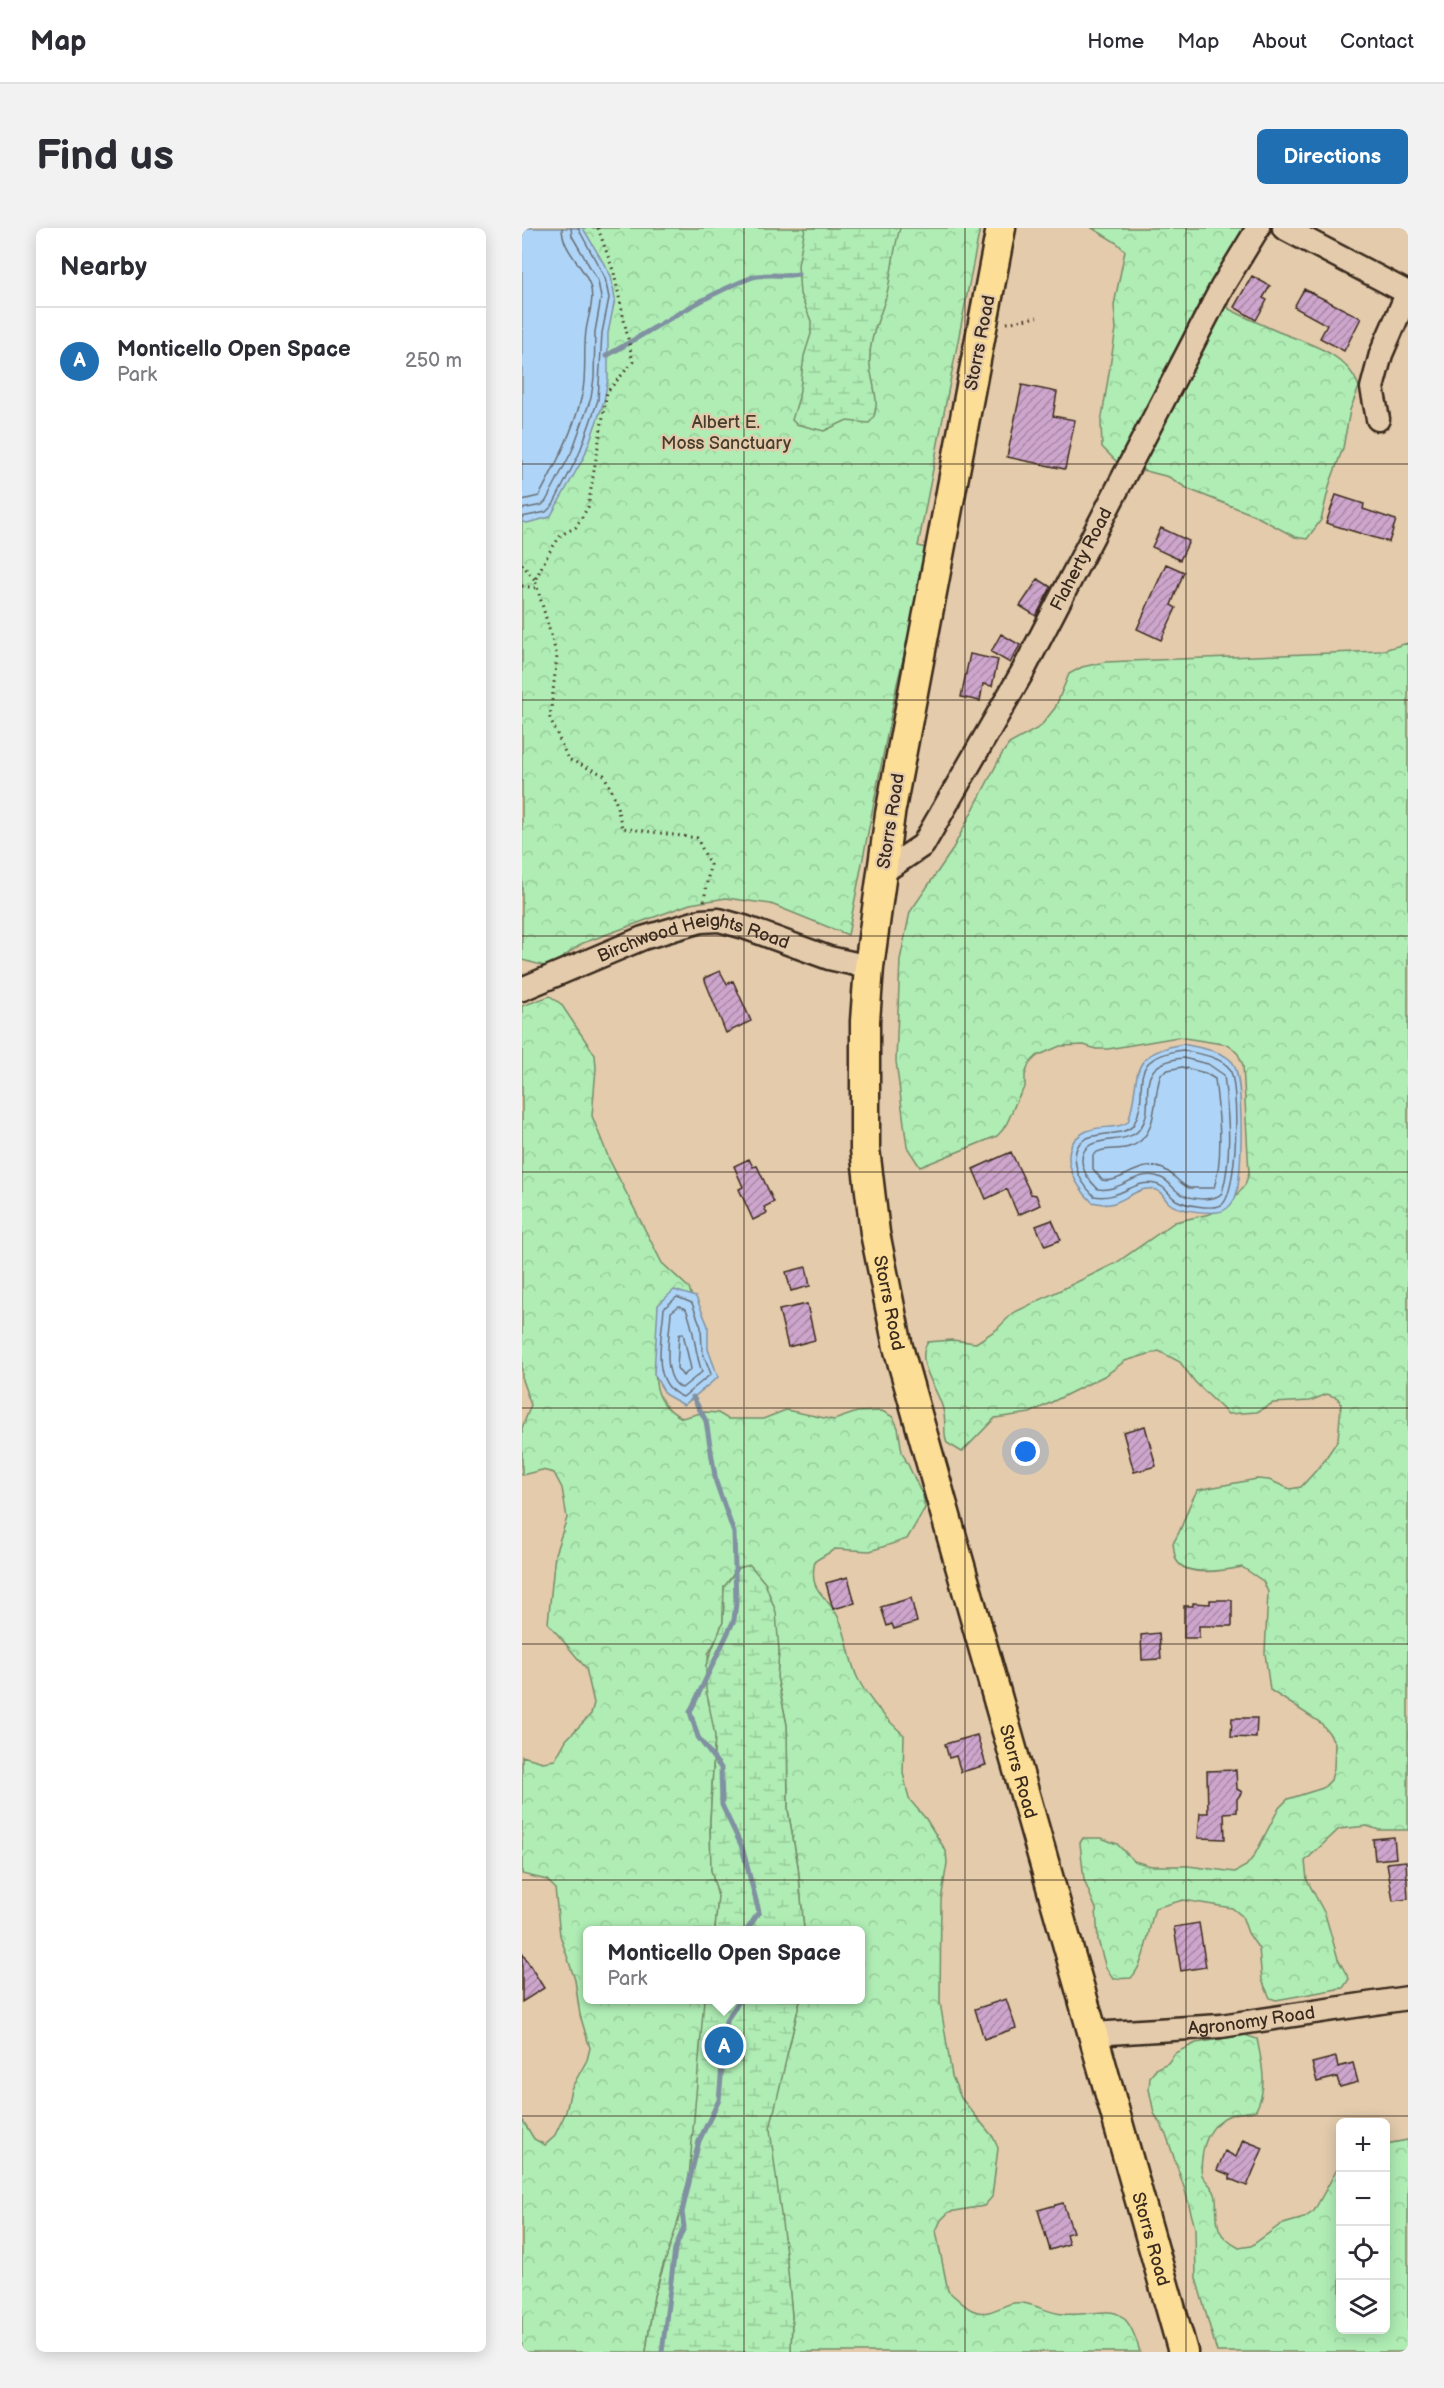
<!DOCTYPE html>
<meta charset="utf-8">
<style>
:root{--surface:#fff;--page:#f2f2f3;--text:#2b2b33;--muted:#7c7c81;--line:#e1e1e2;--accent:#1f6fb2}
body{margin:0;font-family:"Balsamiq Sans",sans-serif;background:var(--page);color:var(--text)}
.controls{position:absolute;right:18px;bottom:18px;display:grid;overflow:hidden;border-radius:9px;box-shadow:0 3px 15px #0003}
.controls button{width:54px;height:54px;display:grid;place-items:center;padding:0;border:0;border-bottom:2px solid var(--line);background:var(--surface);color:var(--text);font:30px sans-serif}
.you{position:absolute;left:504px;top:1224px;width:21px;height:21px;margin:-15px;border:4px solid #fff;border-radius:50%;background:#1a73e8;box-shadow:0 0 0 9px #1a73e833}
.badge{display:grid;place-items:center;width:39px;height:39px;border-radius:50%;background:var(--accent);color:#fff;font-size:20px;font-weight:700}
.pin{position:absolute;translate:-50% -50%;border:3px solid #fff;box-shadow:0 2px 6px #0006}
.popup{position:absolute;left:61px;top:1698px;width:282px;height:78px;box-sizing:border-box;display:grid;place-content:center;border-radius:9px;background:var(--surface);filter:drop-shadow(0 2px 4px #0005);font-size:20px;white-space:nowrap;color:var(--muted)}
.popup b{font-size:22px;color:var(--text)}
.popup::after{content:'';position:absolute;left:50%;top:100%;margin-left:-12px;border:12px solid transparent;border-top-color:var(--surface)}
.list{margin:0;padding:0;list-style:none}
h2{display:flex;justify-content:space-between;align-items:center;height:78px;margin:0;padding:0 24px;font-size:26px}
h2 small{font-size:20px;font-weight:400;color:var(--muted)}
.list li{display:grid;grid-template-columns:39px 1fr auto;gap:18px;align-items:center;box-sizing:border-box;height:108px;padding:0 24px;border-top:2px solid var(--line)}
.list b{display:block;font-size:22px;white-space:nowrap}
.list p{margin:0;font-size:20px;white-space:nowrap;color:var(--muted)}
.list em{font-size:20px;font-style:normal;color:var(--muted)}
.icon{flex:none;width:33px;height:33px;fill:none;stroke:currentColor;stroke-width:2;stroke-linecap:round;stroke-linejoin:round}
.map{position:relative;flex:none;width:886px;height:2124px;overflow:hidden;border-radius:9px}
header{display:flex;align-items:center;gap:36px;box-sizing:border-box;height:84px;padding:0 30px;background:var(--surface);border-bottom:2px solid var(--line)}
header strong{font-size:28px}
nav{display:flex;gap:33px;margin-inline-start:auto;font-size:21px}
.intro{display:flex;align-items:center;justify-content:space-between;box-sizing:border-box;height:144px;padding:0 36px}
h1{margin:0;font-size:42px}
.button{padding:15px 27px;border-radius:9px;background:var(--accent);color:#fff;font-size:21px;font-weight:700}
main{display:flex;gap:36px;padding:0 36px}
aside{flex:1;background:var(--surface);border-radius:9px;box-shadow:0 3px 15px #0003}
.map>svg:first-child{display:block}
.forest{fill:url(#forest-crowns);stroke:#758c69;stroke-width:1.5;fill-rule:evenodd}
.wetland{fill:url(#wetland-marsh);stroke:#758c69;stroke-width:1.5}
.water{fill:#aed5f8;stroke:#8091a1;stroke-width:1.5}
.lines{fill:none;stroke-linecap:round;stroke-linejoin:round}
.shore{stroke:#696e75;stroke-width:1.5}
.stream{stroke:#8091a1;stroke-width:5}
.building{fill:url(#building-hatch);stroke:#3b2a1e;stroke-width:1.5}
.minor-casing{stroke:#3b2a1e;stroke-width:27}
.major-casing{stroke:#3b2a1e;stroke-width:33}
.path{stroke:#3b2a1e;stroke-width:3;stroke-dasharray:1.5 4.5;stroke-linecap:butt}
.minor{stroke:#e3cbac;stroke-width:22}
.major{stroke:#fcde96;stroke-width:28}
.grid{fill:none;stroke:#3b2a1e;stroke-width:1.5;stroke-opacity:0.55}
.labels{text-anchor:middle;dominant-baseline:central;stroke-width:4.5;stroke-linejoin:round;paint-order:stroke}
.street-label{font-size:18px;fill:#3b2a1e;stroke:#e3cbac}
.park-label{font-size:18px;fill:#473e2d;stroke:#e3cbac}
</style>
<header>
<strong>Map</strong>
<nav><a>Home</a><a>Map</a><a>About</a><a>Contact</a></nav>
</header>
<div class="intro"><h1>Find us</h1><a class="button">Directions</a></div>
<main>
<aside>
<h2>Nearby<small></small></h2>
<ul class="list">
<li><span class="badge">A</span><div><b>Monticello Open Space</b><p>Park</p></div><em>250 m</em></li>
</ul>
</aside>
<div class="map">
<svg width="886" height="2124" viewBox="0 0 886 2124">
<defs>
<pattern id="forest-crowns" width="20" height="18" patternUnits="userSpaceOnUse" patternTransform="scale(1.5)"><rect width="20" height="18" fill="#afedb4"/><path d="M2 6a3 3 0 1 1 6 0M12 15a3 3 0 1 1 6 0" fill="none" stroke="#97cb9a"/></pattern>
<pattern id="wetland-marsh" width="20" height="14" patternUnits="userSpaceOnUse" patternTransform="scale(1.5)"><rect width="20" height="14" fill="#afedb4"/><path d="M1 5h8M5 5V1M11 12h8M15 12V8" fill="none" stroke="#97cb9a"/></pattern>
<pattern id="building-hatch" width="6" height="6" patternUnits="userSpaceOnUse" patternTransform="scale(1.5)"><rect width="6" height="6" fill="#cea6cd"/><path d="M-1 1l2-2M0 6l6-6M5 7l2-2" fill="none" stroke="#a887a6"/></pattern>
</defs>
<rect width="100%" height="100%" fill="#e3cbac"/>
<filter id="ink" filterUnits="userSpaceOnUse"><feTurbulence type="fractalNoise" baseFrequency=".0167" numOctaves="2"/><feDisplacementMap in="SourceGraphic" scale="12" xChannelSelector="R" yChannelSelector="G"/><feConvolveMatrix kernelMatrix="1 2 1 2 8 2 1 2 1" color-interpolation-filters="sRGB"/></filter>
<g filter="url(#ink)">
<path class="forest" d="M0,0h458l-62,318 12,3 -33,135 -49,251 -77,-31 -45,-6 -36,6 -107,39 -27,19 -11,4 -23,-6z
M570,0h153l-18,69 2,12c14,7 29,14 43,20 31,14 74,21 87,58l-9,23 -7,38 -13,35 -9,37 -14,19 -12,-2 -41,-22 -66,-26 -19,-12 -50,-13 -17,-17 -1,-24 15,-94 -2,-24 11,-54 -8,-8z
M886,415v1187h-29l-12,-4 -28,3 -34,32 2,19 18,34 13,45 11,20 -6,9 -67,12 -6,-2 -8,-18 -3,-31 -11,-16 -6,-17 -10,-8 -49,-8 -28,8c-7,21 -9,54 -24,70l-18,1 -7,-11 -8,-28 -2,-31 -12,-29 -4,-37 3,-5h18l16,6 17,17 17,5h37l47,6 11,-6 8,-10 25,-48 9,-9 35,-11 8,-8 3,-12 1,-25 -6,-10 -8,-10 -51,-33 -5,-37 3,-61 -5,-11 -21,-14c-15,3 -55,11 -65,-6 -3,-4 -3,-13 -4,-18 12,-17 13,-37 25,-53l59,-11 12,1 21,9 11,-2 20,-22 17,-25 3,-36 -3,-6 -11,-4 -17,7 -37,2 -16,9 -29,2 -33,-32 -15,-20 -21,-11 -34,10 -19,14 -76,38 -35,5 -33,34 -15,-9c-4,-9 -1,-19 -3,-29 -2,-21 -31,-51 -16,-72l24,-2 24,3 20,-13 17,-17 103,-50 59,-41 35,-8 20,-11 15,-18 4,-12 -6,-108 -5,-11 -9,-9 -51,-8 -70,12h-12l-12,-4 -24,1 -23,10 -8,8 -4,11v12c-13,15 -13,36 -28,49l-77,31 -13,-20 -11,-86 4,-101 10,-48 41,-60 51,-98 7,-10 31,-17 15,-19 14,-34 13,-7 23,-5 275,-11z
M28,768l11,8 34,51 1,13 -4,48 17,43 53,104 27,25 4,12 -28,21c-7,36 -24,76 17,97l23,-6 13,1 10,6h35l23,-9 48,10 23,-8 25,-1 11,6 5,11 4,24 21,44 2,12 -18,31 -37,12 -35,-2 -20,12c-8,34 15,34 25,60 8,18 9,40 18,58 11,21 29,41 46,56l-1,38 6,26 17,20 20,32 1,12 -6,37 -1,102 12,74 9,22 32,39 5,11 -6,49 -8,9 -35,6 -8,8 -5,11 12,60c9,7 19,19 30,21 13,3 24,-7 36,-9 17,-2 32,10 49,11 44,3 61,-20 77,38h-349l1,-36 -8,-79 -120,25 -10,34 -8,56h-124v-233l12,20 11,6 9,-8 12,-25 5,-23 16,-29 3,-12 -10,-33 -5,-35 -15,-45 -5,-47 -8,-8 -25,-6v-118l21,6 12,-2 11,-20 25,-26 3,-11 -8,-35 -38,-45 7,-69 12,-36 -5,-30 -8,-15 -12,-3 -20,5v-47l9,-23 -9,-25v-374zM202,1359l55,64 -2,26 10,48 1,85 10,56 6,64h56v70h-60l-11,48 -69,-48h-133v-70h128l3,-34 -7,-26 -1,-49 5,-85 -7,-82 12,-21 3,-11z
M723,1807l12,4c5,24 11,48 -1,71 -8,3 -14,2 -22,4 -18,4 -28,22 -31,37 -1,7 -3,17 -1,24 4,8 13,12 14,23 2,26 -3,36 23,50l12,-2 29,-21 24,-7 10,-7 26,-47v166h46v-186l22,-4v212h-191l-21,-74 -1,-50 -10,-38 -19,-56 -12,-21 -5,-24 1,-12 7,-9 11,-5 7,-10 21,-10z"/>
<path class="wetland" d="M283,0h95c-7,22 -8,47 -14,69 -7,23 -18,43 -16,68 1,17 14,45 -1,58l-24,-2 -21,10 -28,-7 -4,-4 7,-23 5,-41 7,-22v-13l-11,-27 -2,-29z
M228,1337l15,18 11,29 3,39 -2,26 10,48 1,85 10,56 6,64h-89l3,-34 -7,-26 -1,-49 5,-85 -9,-47v-24l17,-43 1,-35 14,-19z
M182,1772h96l-30,129 17,132 5,55 -1,36h-145l8,-56 22,-68 13,-51z"/>
<path class="water" d="M0,0h61l28,48 4,23 -7,34v46l-4,22 -20,56 -34,60 -23,6 -5,-1z
M661,816c15,4 40,6 50,19 11,15 10,118 2,135 -2,4 -6,9 -9,11 -9,7 -48,2 -57,-6 -6,-5 -7,-13 -17,-14 -15,-2 -28,13 -42,15 -6,1 -13,-1 -18,-2 -19,-18 -38,-56 -5,-71 13,-6 30,-1 41,-9 15,-46 -5,-67 55,-78z
M152,1062l22,7 12,29v23l10,28 -34,28 -18,-10 -12,-21 4,-69z"/>
<g class="lines">
<path class="shore" d="M0,272l17,-4c17,-32 35,-66 43,-101 5,-21 1,-43 4,-64 2,-16 9,-30 4,-46 -7,-20 -28,-35 -28,-57
M0,281l20,-4 4,-4 26,-50 19,-53 3,-20 1,-46 6,-34 -3,-17 -26,-45 -1,-8
M0,289l24,-5 7,-7 26,-51 19,-54 4,-67 7,-35 -4,-20 -27,-50
M661,822c14,4 37,6 46,18 11,15 9,129 -8,137 -10,5 -36,0 -45,-5 -8,-5 -10,-14 -21,-16 -21,-5 -35,17 -61,12 -9,-9 -16,-18 -18,-31 -8,-44 47,-22 58,-41 19,-36 -14,-65 49,-74z
M661,830l25,6 16,11c4,37 9,81 -2,118 -8,9 -34,7 -44,-1 -8,-6 -10,-13 -22,-16 -21,-5 -37,17 -58,13 -8,-8 -15,-16 -16,-28 -1,-29 42,-15 56,-30 24,-26 -13,-66 45,-73z
M660,839l23,6 10,6c4,34 9,77 -1,109h-25c-13,-6 -17,-18 -32,-21 -21,-4 -37,17 -55,13l-9,-11v-14c10,-9 24,-4 36,-8 31,-9 23,-50 32,-73l7,-4z
M155,1069l15,6 9,24 1,23 9,24 -28,23c-34,-13 -21,-59 -19,-89z
M157,1078l7,3c9,21 8,41 16,63l-20,16c-22,-9 -12,-56 -11,-76z
M161,1105l8,36 -8,7 -6,-8 2,-33z"/>
<path class="stream" d="M84,128c48,-27 96,-60 147,-79 13,-4 31,0 45,-3
M171,1169l13,24 10,61 18,51 2,70 -2,17 -44,92 8,25 23,31 1,37 20,42 17,65 -12,18
M140,2124l13,-103 9,-22 -2,-15 17,-71 20,-41 7,-79 14,-21"/>
</g>
<path class="building" d="M730,48l18,10 -7,12 4,2 -11,20 -22,-13z
M782,61l57,29 -17,33 -24,-13 7,-13 -33,-18z
M500,157l35,7 -4,24 22,4 -10,49 -58,-12z
M814,267l28,9 -1,5 33,11 -7,22 -63,-19z
M639,300l28,13 -9,19 -28,-13z
M644,336l18,8 -13,33 5,3 -15,32 -24,-11z
M516,351l13,8 -15,29 -16,-10z
M479,406l19,11 -10,18 -19,-11z
M448,426l28,6 -6,26 -9,-2 -3,17 -19,-4z
M198,743l7,13 6,-3 18,40 -25,12 -22,-55z
M489,924l20,42 5,1 4,10 -22,10 -11,-26 -21,10 -13,-30z
M227,931l4,8 4,-1 17,36 -10,5 3,6 -14,7 -14,-31 4,-2 -9,-21z
M530,992l9,20 -16,6 -9,-20z
M284,1039l4,19 -19,5 -5,-19z
M285,1076l8,36 -27,7 -9,-37z
M623,1198l11,40 -22,6 -11,-40z
M326,1349l7,26 -22,6 -7,-26z
M389,1370l6,24 -23,7 -2,-5 -5,2 -6,-19z
M688,1372h22v26h-33v12h-15v-32h9v-3l17,1z
M637,1405l2,26 -19,1 -1,-25z
M710,1490h25l-1,20 -25,-1z
M455,1507l9,30 -25,7 -5,-16 -7,2 -4,-14z
M714,1542l1,19 5,3 -5,7v13l-13,1 1,26 -27,-1 2,-25h8l-1,-42z
M872,1609l2,21 -21,2 -2,-21z
M884,1633l2,38 -15,2 -6,-38z
M677,1695l7,44 -25,4 -7,-44z
M0,1725l22,35 -22,14z
M484,1771l10,29 -32,11 -9,-30z
M814,1829l2,10 15,-4 5,19 -18,5 -3,-10 -20,5 -5,-19z
M721,1912l20,8 -16,38 -17,-7v-4l-13,-5 8,-19 11,6z
M541,1975l10,29 -7,2 3,10 -19,6 -12,-40z"/>
<g class="lines">
<defs>
<g id="minor">
<path d="M762,0l124,65"/>
<path d="M856,191l-6,-31 9,-34 27,-62"/>
<path id="s1" d="M361,644l40,-27 100,-174 199,-384 36,-59"/>
<path id="s2" d="M0,761l121,-51 58,-17 18,-1 25,7 85,31 40,9"/>
<path id="s3" d="M571,1806l128,-8 187,-28"/>
</g>
<g id="major">
<path id="s4" d="M479,0l-111,586 -21,153 -4,54v128l10,84 23,114 285,1005"/>
</g>
</defs>
<use href="#minor" class="minor-casing"/>
<use href="#major" class="major-casing"/>
<path class="path" d="M76,0l16,45 19,89 -26,30 -19,115 -12,20 -15,8 -13,19 -13,26 22,76 -7,62 18,41 36,16 11,23 7,30 75,10 13,27 -6,36
M485,95l30,-6
M0,336l13,16
M0,358l16,2"/>
<use href="#minor" class="minor"/>
<use href="#major" class="major"/>
</g>
</g>
<path class="grid" d="M222,0v2124M443,0v2124M664,0v2124M0,236h886M0,472h886M0,708h886M0,944h886M0,1180h886M0,1416h886M0,1652h886M0,1888h886"/>
<g class="labels">
<g class="street-label">
<text transform="translate(458 115) rotate(-79)">Storrs Road</text>
<text stroke="none"><textPath href="#s1" startOffset="375">Flaherty Road</textPath></text>
<text transform="translate(369 593) rotate(-81)">Storrs Road</text>
<text stroke="none"><textPath href="#s2" startOffset="183">Birchwood Heights Road</textPath></text>
<text stroke="none"><textPath href="#s4" startOffset="1089">Storrs Road</textPath></text>
<text stroke="none"><textPath href="#s4" startOffset="1575">Storrs Road</textPath></text>
<text stroke="none"><textPath href="#s3" startOffset="159">Agronomy Road</textPath></text>
<text stroke="none"><textPath href="#s4" startOffset="2061">Storrs Road</textPath></text>
</g>
<g class="park-label">
<text x="204" y="194">Albert E.<tspan x="204" dy="21">Moss Sanctuary</tspan></text>
</g>
</g>
</svg>
<div class="controls">
<button>+</button>
<button>−</button>
<button><svg class="icon" aria-label="locate" viewBox="0 0 24 24"><circle cx="12" cy="12" r="6"/><path d="M12 2v4M12 18v4M2 12h4M18 12h4"/></svg></button>
<button><svg class="icon" aria-label="layers" viewBox="0 0 24 24"><path d="M12 4l9 5-9 5-9-5zM3 14l9 5 9-5"/></svg></button>
</div>
<div class="you"></div>
<div class="pin badge" style="left:202px;top:1818px">A</div>
<div class="popup"><b>Monticello Open Space</b>Park</div>
</div>
</main>
